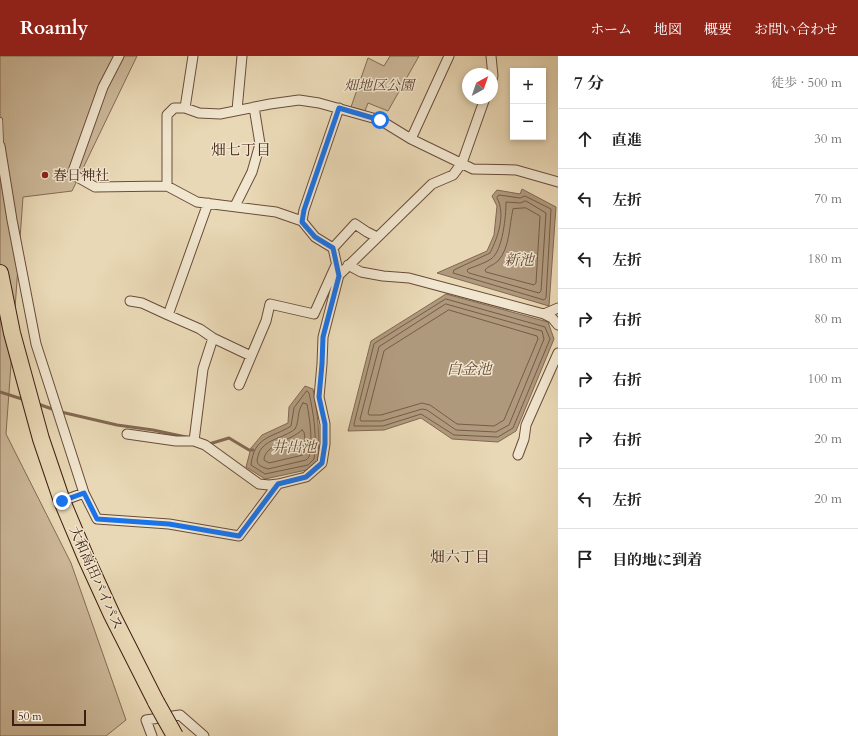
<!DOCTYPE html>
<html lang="ja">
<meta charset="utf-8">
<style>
:root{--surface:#fff;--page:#f6f6f6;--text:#222;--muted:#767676;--line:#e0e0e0;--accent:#8f2418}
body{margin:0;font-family:Cardo,"Noto Serif JP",serif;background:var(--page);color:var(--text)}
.controls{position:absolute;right:12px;top:12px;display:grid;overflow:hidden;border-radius:0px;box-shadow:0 2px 6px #0003}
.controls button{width:36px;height:36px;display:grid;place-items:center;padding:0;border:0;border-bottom:1px solid var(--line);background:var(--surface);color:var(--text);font:20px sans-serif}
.compass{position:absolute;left:462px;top:12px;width:36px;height:36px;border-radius:50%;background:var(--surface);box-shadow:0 2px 6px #0003;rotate:40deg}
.scale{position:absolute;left:12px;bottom:10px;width:74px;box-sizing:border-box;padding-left:4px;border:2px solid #3e1e11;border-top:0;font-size:11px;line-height:14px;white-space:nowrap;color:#3e1e11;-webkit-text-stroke:3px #f1e6cf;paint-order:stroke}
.stop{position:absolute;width:12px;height:12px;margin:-9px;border:3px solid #1a73e8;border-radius:50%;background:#fff}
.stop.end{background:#1a73e8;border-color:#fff;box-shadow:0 1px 4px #0008}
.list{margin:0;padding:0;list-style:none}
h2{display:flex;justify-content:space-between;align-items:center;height:52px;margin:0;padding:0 16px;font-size:17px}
h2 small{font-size:13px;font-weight:400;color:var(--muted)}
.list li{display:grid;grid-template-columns:26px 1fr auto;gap:12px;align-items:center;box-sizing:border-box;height:60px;padding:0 16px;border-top:1px solid var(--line)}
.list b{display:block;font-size:15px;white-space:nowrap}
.list em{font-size:13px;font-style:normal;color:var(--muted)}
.icon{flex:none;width:22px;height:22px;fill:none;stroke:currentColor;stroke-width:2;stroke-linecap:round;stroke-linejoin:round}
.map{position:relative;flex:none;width:558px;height:680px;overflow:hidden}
header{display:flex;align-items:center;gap:24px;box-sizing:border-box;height:56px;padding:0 20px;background:var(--accent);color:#fff}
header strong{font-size:19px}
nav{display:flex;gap:22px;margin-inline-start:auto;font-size:14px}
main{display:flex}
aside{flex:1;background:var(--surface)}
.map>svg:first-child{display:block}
.green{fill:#ccb899;stroke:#856b55}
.water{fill:#af997d;stroke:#826852}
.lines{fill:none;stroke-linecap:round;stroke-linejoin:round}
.shore{stroke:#765c47;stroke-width:1}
.stream{stroke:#826852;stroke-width:3}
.lane-casing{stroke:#694c3a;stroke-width:6}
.street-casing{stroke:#694c3a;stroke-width:11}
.highway-casing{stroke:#3e1e11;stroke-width:18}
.lane{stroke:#f1e6cf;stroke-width:4.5}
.street{stroke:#f1e6cf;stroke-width:9}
.highway{stroke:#e9d8b5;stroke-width:16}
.highway-bridge-casing{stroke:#3e1e11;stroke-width:18;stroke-linecap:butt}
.highway-bridge{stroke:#e9d8b5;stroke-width:16}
.route{stroke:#1a73e8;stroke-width:5}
.poi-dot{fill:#8f2418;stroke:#f1e6cf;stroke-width:1.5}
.labels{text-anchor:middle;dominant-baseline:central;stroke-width:3;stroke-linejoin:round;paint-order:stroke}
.park-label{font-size:14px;font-style:italic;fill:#624433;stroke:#f1e6cf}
.poi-label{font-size:14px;fill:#3e1e11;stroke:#f1e6cf;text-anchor:start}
.street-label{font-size:14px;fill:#3e1e11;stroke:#f1e6cf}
.neighbourhood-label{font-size:15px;fill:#3e1e11;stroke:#f1e6cf}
.water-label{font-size:15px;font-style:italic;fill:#664937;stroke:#f1e6cf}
</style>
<header>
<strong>Roamly</strong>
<nav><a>ホーム</a><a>地図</a><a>概要</a><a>お問い合わせ</a></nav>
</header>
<main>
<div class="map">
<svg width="558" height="680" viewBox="0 0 558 680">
<rect width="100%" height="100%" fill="#e9d8b5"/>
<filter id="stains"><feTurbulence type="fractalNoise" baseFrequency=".005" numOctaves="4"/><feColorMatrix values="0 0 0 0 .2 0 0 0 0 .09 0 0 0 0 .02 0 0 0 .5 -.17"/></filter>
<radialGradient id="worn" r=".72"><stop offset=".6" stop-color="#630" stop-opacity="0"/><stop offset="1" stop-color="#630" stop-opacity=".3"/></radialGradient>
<path class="green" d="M0,0h137l-65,135 -49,6 -17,237 65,129 55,157 -20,16h-106z
M390,0h29l-31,55 -20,-8 -3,8 -14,-4 17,-49 16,8z"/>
<path class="water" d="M522,133l34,18 -7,99 -112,-33 50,-22 7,-16 3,-29 -5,-10 5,-6 23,4z
M446,238l102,28 6,17 -38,92 -18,11 -46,-3 -31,-21 -37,12 -36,1 23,-90z
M305,330l8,3c5,26 7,46 5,72l-7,8 -46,10 -19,-12 5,-19 11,-13 26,-12 1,-16z"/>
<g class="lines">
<path class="shore" d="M499,139l21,3 5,-2 26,13 -5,89 -2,2 -91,-27 1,-3 36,-17c8,-16 16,-39 7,-55z
M526,145l20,12 -5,78 -2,2 -70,-20 -2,-2 1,-2c8,-3 17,-6 23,-10 12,-8 15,-44 15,-57l14,1z
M526,152l14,8 -4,67 -2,2 -48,-13 -1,-2c3,-4 9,-5 13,-9 12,-13 11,-35 15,-52z
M446,243l99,28 5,12 -37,89 -15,9 -44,-2 -33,-21 -38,12h-29v-2l20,-80z
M446,248l96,27 2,8 -35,86 -13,7 -40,-2 -29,-20 -5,-1 -40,12h-21l-1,-2 19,-72z
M449,254l88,26 1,3 -34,81 -10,6 -37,-2 -27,-19 -8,-2 -41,12h-12l-1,-2 16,-62z
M307,335l2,2c5,22 8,44 5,66l-6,6 -43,9 -14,-9c3,-29 21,-27 40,-39l3,-18z
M303,347l4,1c3,17 6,36 2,53l-3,3 -38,9c-8,-3 -13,-4 -10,-13 4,-17 25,-17 37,-27 5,-9 1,-16 8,-26z
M302,374l2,2 1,7 -2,16 -34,8 -5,-3c0,-15 28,-20 38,-30z"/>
<path class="stream" d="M0,336l25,8
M38,348l17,6
M61,356l56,13 36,5 33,7
M209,388l20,-6 20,12h4"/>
<defs>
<path id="lane" d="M0,64l1,26"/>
<path id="street" d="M491,0l2,20 -1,3
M185,52l8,-52
M237,54l5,-54
M411,83l38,-83
M0,90l12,74 24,124 48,149 13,26 72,5 70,12 39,-52 28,-7 16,-14 3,-19v-20l-6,-27 3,-33 1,-27 16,-62 -6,-27 -18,-11 -13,-16 -26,-9 -79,-10 -30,-16 -72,1 -23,-13 31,-87 16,-31
M167,130v-71l7,-7h11l14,5 21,1 50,-10 29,-4 20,3 61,17 31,19 62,30 43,1 42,12
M208,147l-40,112 32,14 13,9 38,18
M235,150l17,-34 8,-28 -6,-37
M302,165l2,-11 35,-102
M333,192l22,-24 12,8 10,5
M348,209l13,7 22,4 26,2 135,36 8,4 6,7
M339,219l93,-91 21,-9 9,-12 23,-65
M130,245l12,2 26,12
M544,258l14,-6
M239,329l27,-64 4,-17 44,10 22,-49
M127,378l49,7h18l11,4 54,39 10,1 9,-1
M194,385l9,-72 10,-31
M518,399l6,-16 2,-14 32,-72
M62,445l22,-8
M152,680l-6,-16 34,-5 24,21"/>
<path id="highway" d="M0,217l12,60 29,106 21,62 24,57 26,57 44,87"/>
</defs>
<use href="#lane" class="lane-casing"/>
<use href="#street" class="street-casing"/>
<use href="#highway" class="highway-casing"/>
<use href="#lane" class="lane"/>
<use href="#street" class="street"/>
<use href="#highway" class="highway"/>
<defs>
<path id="highway-bridge" d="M156,646l19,34"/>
</defs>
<use href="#highway-bridge" class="highway-bridge-casing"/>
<use href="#highway-bridge" class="highway-bridge"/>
</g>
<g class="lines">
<path class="route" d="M62,445l22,-8 13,26 72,5 70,12 39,-52 28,-7 16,-14 3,-19v-20l-6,-27 3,-33 1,-27 16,-61 -6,-28 -18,-11 -13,-15 2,-12 35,-102 41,12"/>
</g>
<circle class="poi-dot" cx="45" cy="119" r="4"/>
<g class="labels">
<g class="park-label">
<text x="379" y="29">畑地区公園</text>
</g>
<g class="poi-label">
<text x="53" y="119">春日神社</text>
</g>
<g class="street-label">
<text transform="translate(96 522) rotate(66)">大和高田バイパス</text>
</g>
<g class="neighbourhood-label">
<text x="241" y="94">畑七丁目</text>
<text x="460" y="501">畑六丁目</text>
</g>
<g class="water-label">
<text x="519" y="204">新池</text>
<text x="469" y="313">白金池</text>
<text x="294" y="391">井出池</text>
</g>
</g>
<rect width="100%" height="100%" filter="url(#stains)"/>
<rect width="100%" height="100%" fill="url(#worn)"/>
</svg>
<div class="controls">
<button>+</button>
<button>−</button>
</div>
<svg class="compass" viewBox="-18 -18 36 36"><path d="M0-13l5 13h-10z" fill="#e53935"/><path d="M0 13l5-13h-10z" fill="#767676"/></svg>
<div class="scale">50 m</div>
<div class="stop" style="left:380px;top:64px"></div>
<div class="stop end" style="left:62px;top:445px"></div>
</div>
<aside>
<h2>7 分<small>徒歩 · 500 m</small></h2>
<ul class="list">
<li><svg class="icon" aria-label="ahead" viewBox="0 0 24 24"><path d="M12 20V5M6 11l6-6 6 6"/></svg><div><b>直進</b></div><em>30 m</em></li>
<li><svg class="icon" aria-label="left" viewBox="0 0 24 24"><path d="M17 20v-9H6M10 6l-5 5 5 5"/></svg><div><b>左折</b></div><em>70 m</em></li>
<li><svg class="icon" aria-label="left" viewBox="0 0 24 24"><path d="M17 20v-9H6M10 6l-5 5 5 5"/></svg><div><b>左折</b></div><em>180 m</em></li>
<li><svg class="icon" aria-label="right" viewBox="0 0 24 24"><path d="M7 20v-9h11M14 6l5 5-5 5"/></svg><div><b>右折</b></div><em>80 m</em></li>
<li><svg class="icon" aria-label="right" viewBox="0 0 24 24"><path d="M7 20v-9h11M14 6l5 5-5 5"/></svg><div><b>右折</b></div><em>100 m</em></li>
<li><svg class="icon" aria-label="right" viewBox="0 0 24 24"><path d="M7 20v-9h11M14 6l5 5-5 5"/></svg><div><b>右折</b></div><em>20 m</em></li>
<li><svg class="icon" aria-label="left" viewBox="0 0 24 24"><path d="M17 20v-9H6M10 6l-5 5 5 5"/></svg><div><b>左折</b></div><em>20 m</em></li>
<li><svg class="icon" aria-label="arrive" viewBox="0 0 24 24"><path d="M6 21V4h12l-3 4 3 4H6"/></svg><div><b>目的地に到着</b></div></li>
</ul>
</aside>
</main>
